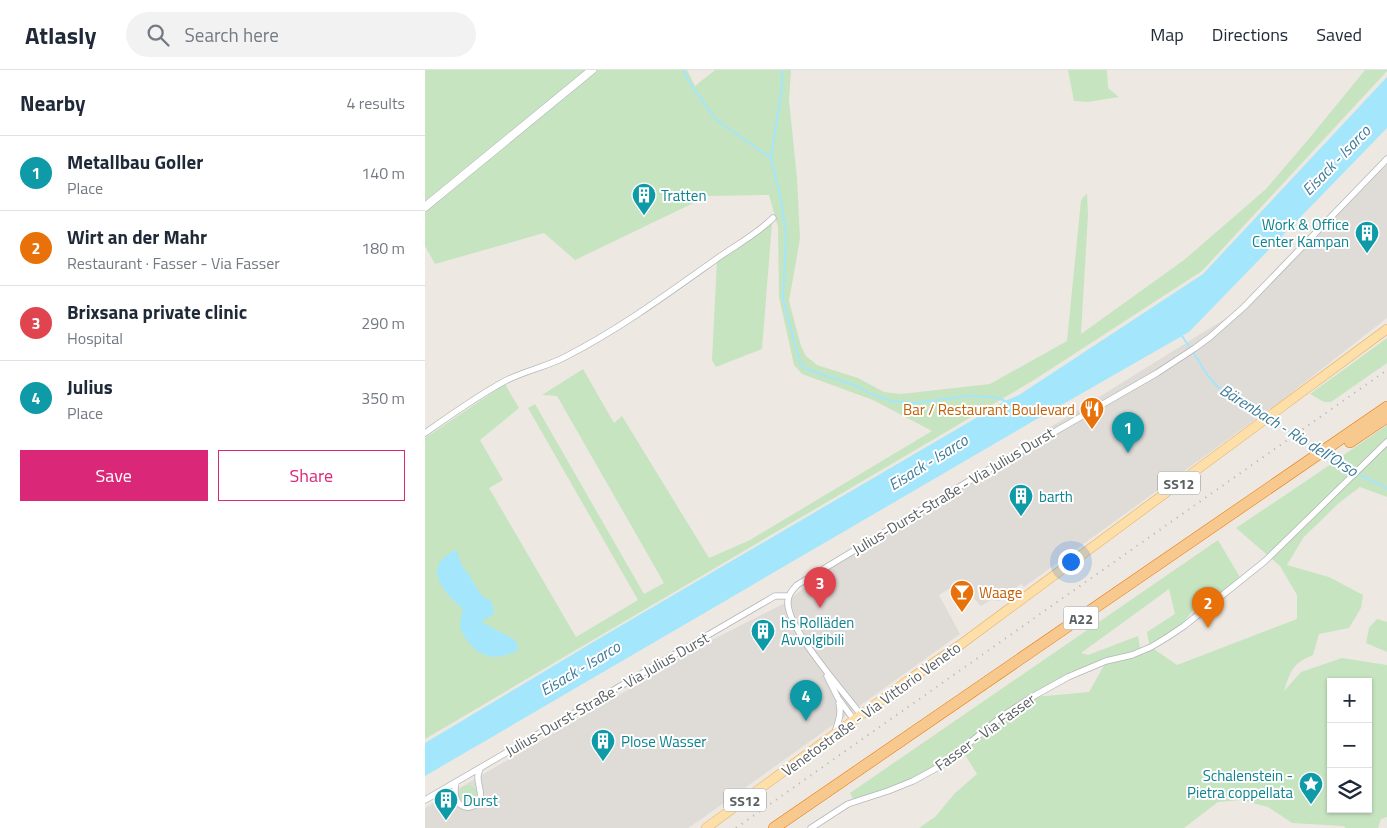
<!DOCTYPE html>
<meta charset="utf-8">
<style>
:root{--surface:#fff;--page:#f2f2f3;--text:#1f2937;--muted:#747a83;--line:#e0e1e3;--accent:#db2777}
body{margin:0;font-family:"Titillium Web",sans-serif;background:var(--page);color:var(--text)}
.controls{position:absolute;right:15px;bottom:15px;display:grid;overflow:hidden;border-radius:0px;box-shadow:0 1px 4px #0004}
.controls button{width:45px;height:45px;display:grid;place-items:center;padding:0;border:0;border-bottom:1px solid var(--line);background:var(--surface);color:var(--text);font:25px sans-serif}
.you{position:absolute;left:645px;top:491px;width:18px;height:18px;margin:-12px;border:4px solid #fff;border-radius:50%;background:#1a73e8;box-shadow:0 0 0 8px #1a73e833}
.badge{display:grid;place-items:center;width:32px;height:32px;border-radius:50%;background:var(--accent);color:#fff;font-size:16px;font-weight:700}
.pin{position:absolute;translate:-50% -41px;filter:drop-shadow(0 1px 2px #0008)}
.pin::after{content:'';position:absolute;top:26px;width:18px;height:15px;background:inherit;clip-path:polygon(0 0,100% 0,50% 100%)}
.list{margin:0;padding:0;list-style:none}
h2{display:flex;justify-content:space-between;align-items:center;height:65px;margin:0;padding:0 20px;font-size:21px}
h2 small{font-size:16px;font-weight:400;color:var(--muted)}
.list li{display:grid;grid-template-columns:32px 1fr auto;gap:15px;align-items:center;box-sizing:border-box;height:75px;padding:0 20px;border-top:1px solid var(--line)}
.list b{display:block;font-size:19px;white-space:nowrap}
.list p{margin:0;font-size:16px;white-space:nowrap;color:var(--muted)}
.list em{font-size:16px;font-style:normal;color:var(--muted)}
.actions{display:flex;gap:10px;padding:15px 20px}
.actions a{flex:1;padding:11px 0;border:1px solid var(--accent);border-radius:0px;text-align:center;font-size:18px;color:var(--accent)}
.actions .main{background:var(--accent);color:#fff}
.icon{flex:none;width:28px;height:28px;fill:none;stroke:currentColor;stroke-width:2;stroke-linecap:round;stroke-linejoin:round}
.map{position:relative;flex:none;width:962px;height:758px;overflow:hidden}
header{display:flex;align-items:center;gap:30px;box-sizing:border-box;height:70px;padding:0 25px;background:var(--surface);border-bottom:1px solid var(--line)}
header strong{font-size:24px}
nav{display:flex;gap:28px;margin-inline-start:auto;font-size:18px}
.search{width:350px;height:45px;background:var(--page);display:flex;align-items:center;gap:12px;box-sizing:border-box;padding:0 18px;border-radius:28px;color:var(--muted);font-size:19px}
main{display:flex}
aside{flex:1;background:var(--surface)}
.map>svg:first-child{display:block}
.industrial{fill:#dfdbd7}
.green{fill:#c6e4c0;fill-rule:evenodd}
.water{fill:#a4e6fb}
.lines{fill:none;stroke-linecap:round;stroke-linejoin:round}
.stream{stroke:#a4e6fb;stroke-width:2}
.minor-casing{stroke:#b3b6b9;stroke-width:7}
.tertiary-casing{stroke:#b3b6b9;stroke-width:9}
.primary-casing{stroke:#eba95d;stroke-width:10}
.motorway-casing{stroke:#e67809;stroke-width:12}
.minor{stroke:#fff;stroke-width:5.5}
.tertiary{stroke:#fff;stroke-width:8}
.primary{stroke:#fcdfa9;stroke-width:9}
.motorway{stroke:#f8c98e;stroke-width:11}
.rail{stroke:#b1b2b3;stroke-width:2;stroke-dasharray:1 6;stroke-linecap:butt}
.labels{text-anchor:middle;dominant-baseline:central;stroke-width:4;stroke-linejoin:round;paint-order:stroke}
.shield{fill:#fff;stroke:#8c9092;stroke-width:1}
.shield-label{font-size:14px;font-weight:bold;fill:#5b6063}
.culture-label{font-size:15px;fill:#0d838f;stroke:#fff;text-anchor:start}
.food-label{font-size:15px;fill:#c56008;stroke:#fff;text-anchor:end}
.street-label{font-size:15px;fill:#5b6063;stroke:#fff}
.water-label{font-size:16px;font-style:italic;fill:#3d7c9b;stroke:#fff}
</style>
<header>
<strong>Atlasly</strong>
<div class="search"><svg class="icon" aria-label="search" viewBox="0 0 24 24"><circle cx="10" cy="10" r="6"/><path d="M15 15l6 6"/></svg>Search here</div>
<nav><a>Map</a><a>Directions</a><a>Saved</a></nav>
</header>
<main>
<aside>
<h2>Nearby<small>4 results</small></h2>
<ul class="list">
<li><span class="badge" style="background:#0f9aa8">1</span><div><b>Metallbau Goller</b><p>Place</p></div><em>140 m</em></li>
<li><span class="badge" style="background:#e8710a">2</span><div><b>Wirt an der Mahr</b><p>Restaurant · Fasser - Via Fasser</p></div><em>180 m</em></li>
<li><span class="badge" style="background:#e0444e">3</span><div><b>Brixsana private clinic</b><p>Hospital</p></div><em>290 m</em></li>
<li><span class="badge" style="background:#0f9aa8">4</span><div><b>Julius</b><p>Place</p></div><em>350 m</em></li>
</ul>
<div class="actions"><a class="main">Save</a><a>Share</a></div>
</aside>
<div class="map">
<svg width="962" height="758" viewBox="0 0 962 758">
<rect width="100%" height="100%" fill="#ede9e2"/>
<path class="industrial" d="M962,89v159l-110,86 -253,183 -3,-3 -22,17 -8,-1 -10,6 -22,-23 -20,12 21,39 -260,186 -12,8h-263v-20l220,-128 45,-29 95,-48 66,-52 393,-244z"/>
<path class="green" d="M0,0h262l8,16 20,-16h76l-2,30 8,78 3,61 -11,62 12,45 5,10 11,9 41,13 26,14 17,2 89,-10 77,-43 14,-141 6,-7 1,22 -7,119 103,-74 82,-71 41,-48 58,-71h22v1l-185,200 -168,109 -609,359v-301l80,-54 14,24 -39,32 23,40 -14,8 87,149 62,-37 -110,-192 7,-4 109,190 20,-11 -107,-187 -15,-1 41,-26 31,54 8,-7 87,142 41,-18 182,-109 -59,-31 -71,-26 -8,-9 -15,-68 -1,-70 -9,-32 -61,1 -133,64 -31,-27 -109,31 -10,-18z
M643,0h39l1,18 11,9 -31,5 -14,-1z
M347,153l-10,126 -46,18 -4,-7 5,-100z
M962,268v25l-56,39h-7l-14,-8z
M962,355v72l-27,-10 -21,16 -36,35 -16,27 42,12 34,18 -2,13 -12,20 -30,6 -6,21c-21,9 -22,15 -29,36l17,-19 41,-14 45,7v152l-6,2 -3,9h-32l-3,-2 -51,-3 -24,-16 -27,-7 -23,2 -34,26h-265l16,-11 20,-24 22,-19 -15,-24 -49,31 -59,20 -4,-8 368,-253 23,39 -45,36 -1,-8 -13,18 -33,19 -2,-12 28,-18 -6,-25 -88,64 7,2 50,-19 2,12 -31,12 42,-13 26,18 120,-46v-24l-17,-29 -44,-38 73,-49zM681,592l-17,30 -55,5zM906,612h37v127h-37z
M952,549l10,3v30l-21,-9 3,-15z
M34 724a9 9 0 1 1 18 0a9 9 0 1 1-18 0Z"/>
<path class="water" d="M962,7v51l-198,204 -159,91 -605,353v-33l180,-108 400,-234 14,-6 184,-121z
M31,479l6,17 7,9 12,20 11,7 2,12 -13,8 34,18 4,10c-19,9 -35,11 -50,-7 -3,-5 -9,-12 -9,-18 0,-5 2,-11 3,-16 -11,-9 -34,-31 -23,-47 3,-5 11,-9 16,-13z"/>
<g class="lines">
<path class="stream" d="M258,0l5,10 27,39 56,39
M357,0v17l-11,71 11,47 4,32 -3,62 14,53 4,13 8,5 48,16 16,9 18,6 23,2 54,-7 27,1 10,4
M757,266l8,12
M768,282l15,24 10,11 46,30
M845,350l47,29
M900,384l28,17
M933,404l29,14"/>
<defs>
<path id="minor" d="M0,363c26,-18 52,-37 80,-52 19,-10 41,-14 60,-24 53,-27 101,-62 150,-97 19,-14 41,-25 58,-42
M402,606l11,22 16,22
M436,645c-16,-22 -76,-88 -73,-114 0,-6 5,-12 9,-16l172,-104 188,-108 38,-25 15,-11 34,-30 143,-148
M410,662c3,-10 7,-18 4,-29
M31,712c-1,5 -2,11 0,16 2,8 12,12 19,7 11,-7 2,-19 3,-29 0,-2 2,-7 2,-8
M0,730l350,-204h14
M386,758l37,-24 40,-13 25,-10 31,-17 57,-47 31,-20 36,-20 38,-16 26,-6 19,-8 15,-9 18,-12 81,-65 122,-119"/>
<path id="tertiary" d="M0,137l167,-137"/>
<path id="primary" d="M281,758l204,-149 50,-34 427,-316"/>
<path id="motorway" d="M925,372l37,-25
M349,758l613,-421"/>
</defs>
<use href="#minor" class="minor-casing"/>
<use href="#tertiary" class="tertiary-casing"/>
<use href="#primary" class="primary-casing"/>
<use href="#motorway" class="motorway-casing"/>
<use href="#minor" class="minor"/>
<use href="#tertiary" class="tertiary"/>
<use href="#primary" class="primary"/>
<use href="#motorway" class="motorway"/>
<path class="rail" d="M311,758l651,-458"/>
</g>
<defs>
<symbol id="building-pin" viewBox="-11 -11 22 30"><path d="M0 17L-7.5 6A9.5 9.5 0 1 1 7.5 6Z" fill="#0f9aa8" stroke="#fff"/><path d="M-4-6H4V6H1V3H-1V6H-4ZM-2.5-4.3h1.7v1.8h-1.7ZM.8-4.3h1.7v1.8H.8ZM-2.5-1h1.7V.8h-1.7ZM.8-1h1.7V.8H.8Z" fill="#fff"/></symbol>
<symbol id="restaurant-pin" viewBox="-11 -11 22 30"><path d="M0 17L-7.5 6A9.5 9.5 0 1 1 7.5 6Z" fill="#e8710a" stroke="#fff"/><path d="M-5-6h1v4h1v-4h1v4h1v-4h1v5L-1.5 .5V6h-2V.5L-5-1ZM5-6V6H3V1.5H1.5Q1.5-4 5-6Z" fill="#fff"/></symbol>
<symbol id="bar-pin" viewBox="-11 -11 22 30"><path d="M0 17L-7.5 6A9.5 9.5 0 1 1 7.5 6Z" fill="#e8710a" stroke="#fff"/><path d="M-6-5H6L.8 .8V4.5H3.5V6h-7V4.5H-.8V.8Z" fill="#fff"/></symbol>
<symbol id="sight-pin" viewBox="-11 -11 22 30"><path d="M0 17L-7.5 6A9.5 9.5 0 1 1 7.5 6Z" fill="#0f9aa8" stroke="#fff"/><path d="M0-6L1.8-2.2L6-1.7L2.9 1.2L3.7 5.4L0 3.3L-3.7 5.4L-2.9 1.2L-6-1.7L-1.8-2.2Z" fill="#fff"/></symbol>
</defs>
<g fill-rule="evenodd">
<use href="#building-pin" x="205" y="111" width="28" height="38"/>
<use href="#building-pin" x="928" y="149" width="28" height="38"/>
<use href="#restaurant-pin" x="653" y="325" width="28" height="38"/>
<use href="#building-pin" x="582" y="412" width="28" height="38"/>
<use href="#bar-pin" x="523" y="508" width="28" height="38"/>
<use href="#building-pin" x="324" y="547" width="28" height="38"/>
<use href="#building-pin" x="164" y="657" width="28" height="38"/>
<use href="#sight-pin" x="872" y="700" width="28" height="38"/>
<use href="#building-pin" x="7" y="716" width="28" height="38"/>
</g>
<g class="labels">
<g class="shield">
<rect x="733" y="401.5" width="42" height="23" rx="4"/>
<rect x="638.5" y="536.5" width="35" height="23" rx="4"/>
<rect x="299" y="718.5" width="42" height="23" rx="4"/>
</g>
<g class="shield-label">
<text x="754" y="413">SS12</text>
<text x="656" y="548">A22</text>
<text x="320" y="730">SS12</text>
</g>
<g class="culture-label">
<text x="236" y="125">Tratten</text>
<text x="924" y="154" text-anchor="end">Work &amp; Office<tspan x="924" dy="17">Center Kampan</tspan></text>
<text x="614" y="426">barth</text>
<text x="356" y="552">hs Rolläden<tspan x="356" dy="17">Avvolgibili</tspan></text>
<text x="196" y="671">Plose Wasser</text>
<text x="868" y="705" text-anchor="end">Schalenstein -<tspan x="868" dy="17">Pietra coppellata</tspan></text>
<text x="38" y="730">Durst</text>
</g>
<g class="food-label">
<text x="650" y="339">Bar / Restaurant Boulevard</text>
<text x="554" y="522" text-anchor="start">Waage</text>
</g>
<g class="street-label">
<text transform="translate(528 421) rotate(-31)">Julius-Durst-Straße - Via Julius Durst</text>
<text transform="translate(182 624) rotate(-30)">Julius-Durst-Straße - Via Julius Durst</text>
<text transform="translate(446 639) rotate(-36)">Venetostraße - Via Vittorio Veneto</text>
<text transform="translate(560 662) rotate(-36)">Fasser - Via Fasser</text>
</g>
<g class="water-label">
<text transform="translate(911 90) rotate(-46)">Eisack - Isarco</text>
<text transform="translate(864 360) rotate(32)">Bärenbach - Rio dell’Orso</text>
<text transform="translate(503 392) rotate(-32)">Eisack - Isarco</text>
<text transform="translate(155 598) rotate(-31)">Eisack - Isarco</text>
</g>
</g>
</svg>
<div class="controls">
<button>+</button>
<button>−</button>
<button><svg class="icon" aria-label="layers" viewBox="0 0 24 24"><path d="M12 4l9 5-9 5-9-5zM3 14l9 5 9-5"/></svg></button>
</div>
<div class="you"></div>
<div class="pin badge" style="left:703px;top:383px;background:#0f9aa8">1</div>
<div class="pin badge" style="left:783px;top:558px;background:#e8710a">2</div>
<div class="pin badge" style="left:395px;top:538px;background:#e0444e">3</div>
<div class="pin badge" style="left:381px;top:651px;background:#0f9aa8">4</div>
</div>
</main>
